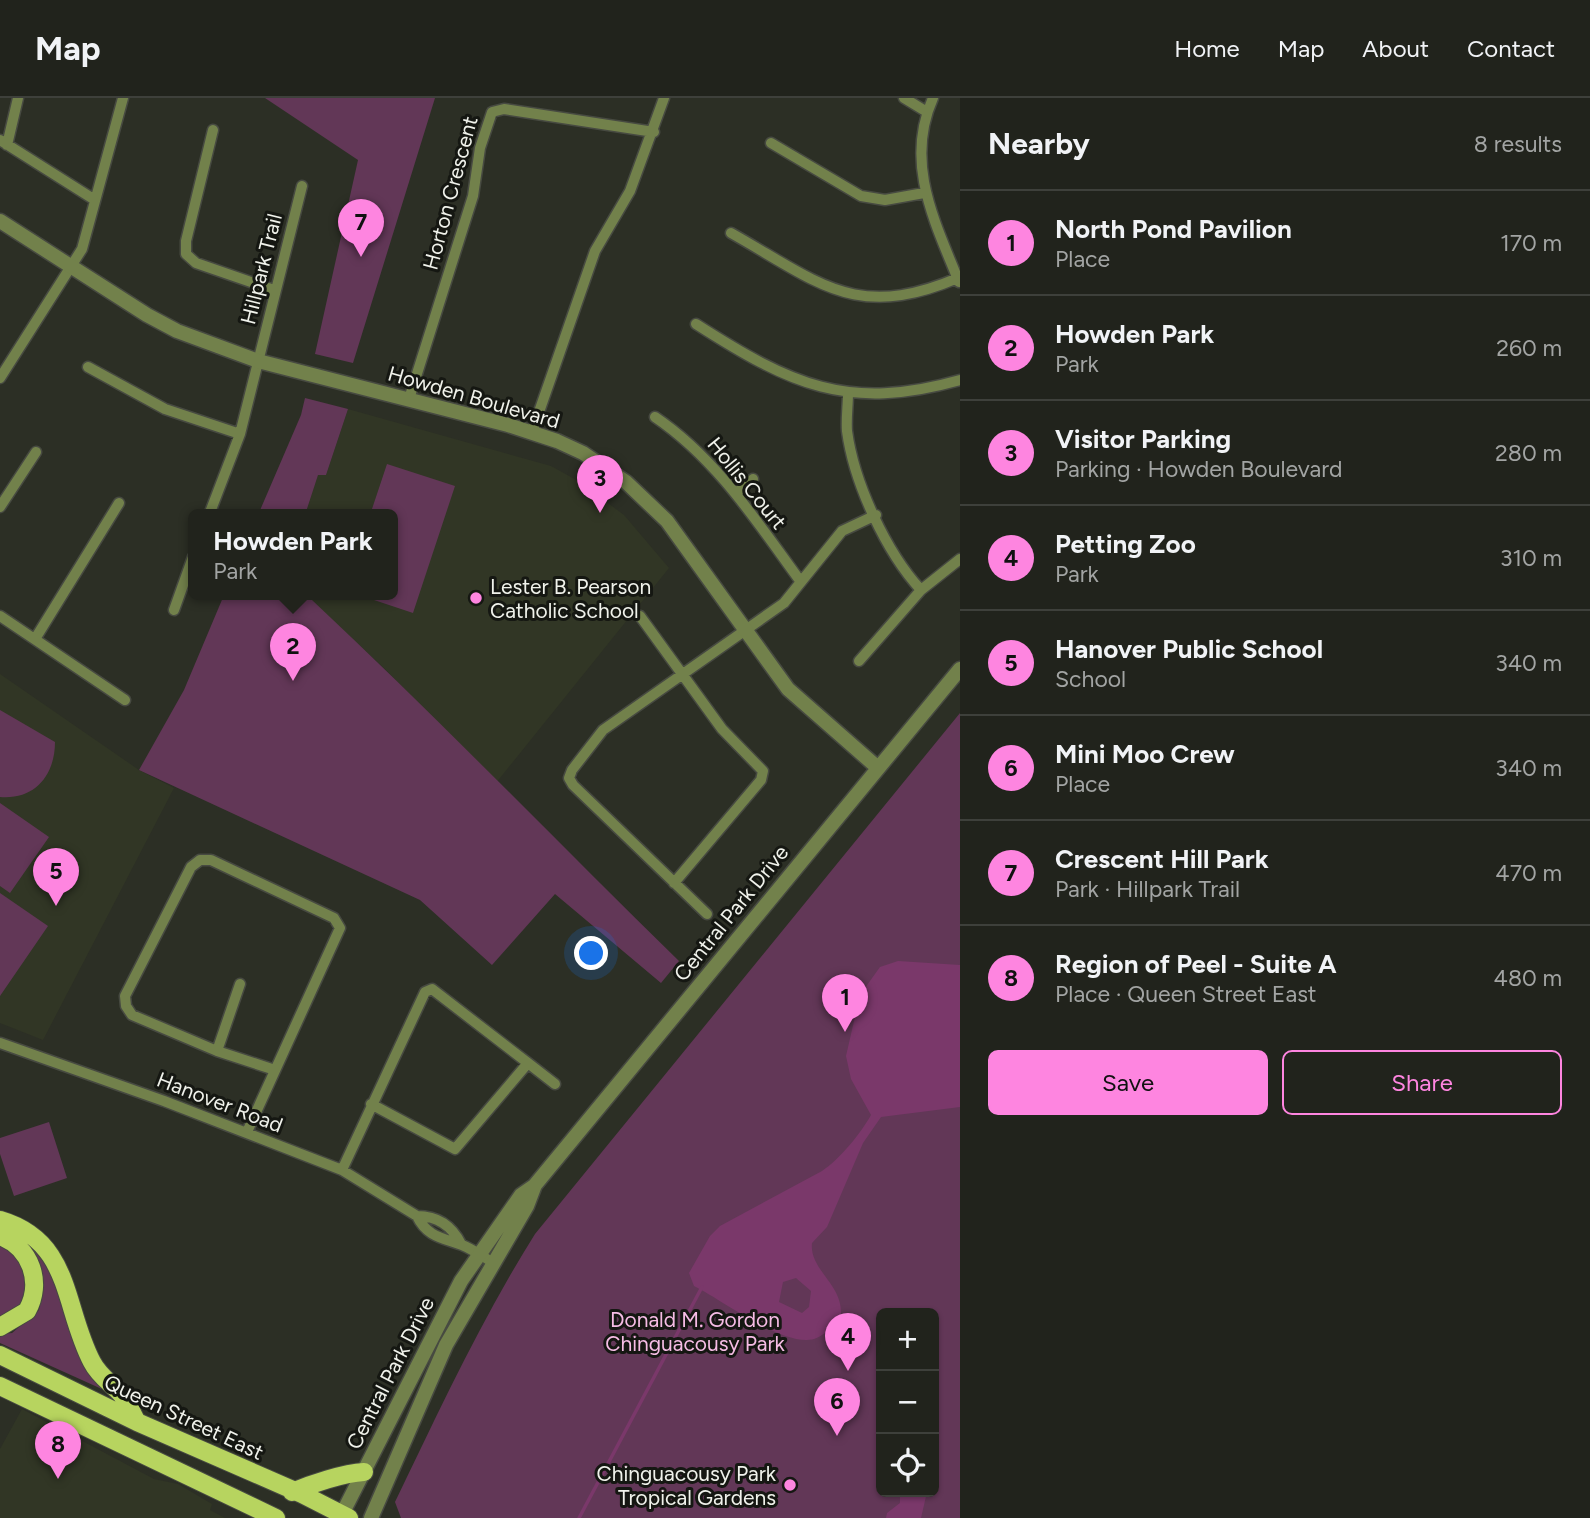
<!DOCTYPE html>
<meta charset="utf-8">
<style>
:root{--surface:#21231c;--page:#2d2f29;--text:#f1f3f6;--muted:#a2a4a3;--line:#3e403b;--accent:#fe85e0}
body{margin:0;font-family:Figtree,sans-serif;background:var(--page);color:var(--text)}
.controls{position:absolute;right:21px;bottom:21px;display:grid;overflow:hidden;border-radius:10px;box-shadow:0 2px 5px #0004}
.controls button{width:63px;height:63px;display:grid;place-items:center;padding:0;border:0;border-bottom:2px solid var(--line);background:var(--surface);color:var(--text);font:35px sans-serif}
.you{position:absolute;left:592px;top:856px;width:24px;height:24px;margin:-18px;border:5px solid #fff;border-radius:50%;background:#1a73e8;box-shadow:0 0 0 10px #1a73e833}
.badge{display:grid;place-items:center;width:46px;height:46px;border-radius:50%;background:var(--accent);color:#111;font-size:23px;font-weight:700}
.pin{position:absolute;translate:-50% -58px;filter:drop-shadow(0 2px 4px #0008)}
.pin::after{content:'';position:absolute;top:37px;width:24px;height:21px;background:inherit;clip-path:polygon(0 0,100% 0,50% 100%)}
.popup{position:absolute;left:188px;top:411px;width:210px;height:91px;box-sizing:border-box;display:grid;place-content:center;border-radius:10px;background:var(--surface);filter:drop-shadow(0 2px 5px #0005);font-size:23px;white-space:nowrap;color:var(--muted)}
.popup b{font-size:26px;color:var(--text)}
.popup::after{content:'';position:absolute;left:50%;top:100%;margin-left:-14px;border:14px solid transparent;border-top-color:var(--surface)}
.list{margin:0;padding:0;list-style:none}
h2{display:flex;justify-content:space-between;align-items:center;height:91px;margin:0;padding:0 28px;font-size:30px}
h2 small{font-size:23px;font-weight:400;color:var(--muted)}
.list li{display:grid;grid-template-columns:46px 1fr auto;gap:21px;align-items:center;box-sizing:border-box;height:105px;padding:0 28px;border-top:2px solid var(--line)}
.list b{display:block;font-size:26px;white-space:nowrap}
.list p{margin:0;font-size:23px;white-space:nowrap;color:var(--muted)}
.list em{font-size:23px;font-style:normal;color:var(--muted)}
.actions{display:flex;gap:14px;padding:21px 28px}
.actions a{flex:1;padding:16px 0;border:2px solid var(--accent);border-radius:10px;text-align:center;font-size:24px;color:var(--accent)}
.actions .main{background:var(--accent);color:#111}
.icon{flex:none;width:38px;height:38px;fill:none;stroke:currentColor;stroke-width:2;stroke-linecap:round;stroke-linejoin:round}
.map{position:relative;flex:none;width:960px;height:1420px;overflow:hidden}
header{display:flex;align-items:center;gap:42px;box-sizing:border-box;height:98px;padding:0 35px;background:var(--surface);border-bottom:2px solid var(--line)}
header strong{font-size:33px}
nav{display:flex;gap:38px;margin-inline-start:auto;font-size:24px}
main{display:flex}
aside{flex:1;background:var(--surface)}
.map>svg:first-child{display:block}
.built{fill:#313625}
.green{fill:#623757;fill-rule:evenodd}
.water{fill:#7a386a;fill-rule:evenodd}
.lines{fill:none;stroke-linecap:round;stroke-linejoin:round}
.stream{stroke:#7a386a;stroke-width:3.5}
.minor-casing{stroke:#474a41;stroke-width:13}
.tertiary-casing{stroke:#474a41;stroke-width:17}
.primary-casing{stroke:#474a41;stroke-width:20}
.minor{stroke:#72814b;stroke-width:10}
.tertiary{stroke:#72814b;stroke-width:14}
.primary{stroke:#b7d45f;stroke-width:18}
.poi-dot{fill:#fe85e0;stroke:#151712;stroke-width:2.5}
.labels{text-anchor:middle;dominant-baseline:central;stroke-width:6;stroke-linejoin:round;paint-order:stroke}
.street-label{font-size:21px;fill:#f0f2eb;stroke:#151712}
.poi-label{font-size:21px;fill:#f0f2eb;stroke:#151712;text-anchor:start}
.park-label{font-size:21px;fill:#f6bce5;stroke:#151712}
</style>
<header>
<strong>Map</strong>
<nav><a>Home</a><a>Map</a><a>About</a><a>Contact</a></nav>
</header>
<main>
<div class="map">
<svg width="960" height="1420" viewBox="0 0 960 1420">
<rect width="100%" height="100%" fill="#2c2f25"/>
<path class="built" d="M348,311l203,57 27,15 46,34 45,53 -173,215 -109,-112 -82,-76h88v-80h-88l13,-41 8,1z
M0,576l139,96 35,18 -131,252 -43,-17z
M22,1311l132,70 24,5 34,20 -2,6 15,8h-225v-69z"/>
<path class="green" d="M265,0h170l-82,265 -38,-9 43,-194z
M305,300l43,11 -22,66h-8l-13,40h-47l43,-100z
M387,366l68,22 -42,127 -54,-18h34v-80h-23z
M224,497h81l7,5c125,117 244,241 367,361l-18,22 -106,-89 -63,71 -72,-65 -281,-130 45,-80z
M0,612l55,32c0,33 -20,58 -55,55z
M960,615v805h-559l-6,-16c44,-91 86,-182 140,-268zM881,1215h53v179h-53z
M0,705l49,34 -39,56 -10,-7z
M0,795l48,33 -48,70z
M49,1024l18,56 -53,18 -14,-42v-16z
M14,1134l34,28 39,103 17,27 -104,-47v-9l12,-1 27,-23 4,-30 -7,-25z
M0,1145l25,21 1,38 -26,18z"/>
<path class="water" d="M898,863l62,4v142l-79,10 -18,26 -36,84 -15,16c-3,27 31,41 29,72 -7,11 -20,25 -34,25 -31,1 -85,-40 -113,-54l-5,-13 21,-37 10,-10 102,-55c18,-12 39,-38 49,-56l-20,-36 -5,-23 14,-61 20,-28zM796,1180l15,13 -2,16 -7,6 -23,-11 4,-20z
M900,1394h27l-6,26h-35l1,-5 13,-10z"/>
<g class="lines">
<path class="stream" d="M579,1420l123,-231"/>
<defs>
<path id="minor" d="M904,0l23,14
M933,0c-29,65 2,124 26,184
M213,32l-27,111v13l10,9 78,27
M0,42l95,60
M771,45l90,53 24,4 39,-7
M7,47l11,-47
M731,135c89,50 125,89 229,44
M696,226c94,60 151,88 264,56
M88,269l77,42 75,25
M0,280l82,-129 41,-151
M848,295c0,12 -2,26 -1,38 7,52 39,121 74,159
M409,301l64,-203 7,-48 12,-36 12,-3 150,23
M655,319c62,42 102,105 146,165
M532,334l63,-181 35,-60 34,-93
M736,395l17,-14
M0,409l36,-55
M209,417l31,-81 62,-248
M174,512l19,-53
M0,518l125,84
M640,518l82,113 41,42 -2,9 -87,103
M35,541l84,-136
M859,563l62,-71 39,-31
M707,816l-134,-129 -4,-7 3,-8 31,-40 181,-127 58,-72 34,-16
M0,945l164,58 178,69 75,46c20,0 35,10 44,28
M217,953l23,-67
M528,965l27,21
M247,1034l93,-204 -6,-10 -123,-58h-11l-9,7 -66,129 1,10 6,9 85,36 58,19
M342,1072l83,-178 7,-3 96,74 -73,86 -84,-45
M417,1118c10,21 26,22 45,29 10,4 20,11 30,17"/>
<path id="tertiary" d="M0,123l147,94 30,16 81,30 250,64 49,16 26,12 43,29 41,39 121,168 90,79
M340,1420l121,-237 60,-86 13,-9
M371,1420l75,-173 81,-139 8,-21 425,-516"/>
<path id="primary" d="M0,1122c72,21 63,87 92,142 7,14 19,21 29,32 7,8 11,20 16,28
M0,1138c31,11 43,47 27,75l-27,16
M0,1257l137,67 165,72 47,24
M0,1288l276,132
M292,1394c19,-8 52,-19 72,-20"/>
</defs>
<use href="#minor" class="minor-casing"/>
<use href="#tertiary" class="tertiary-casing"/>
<use href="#primary" class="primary-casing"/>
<use href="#minor" class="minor"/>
<use href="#tertiary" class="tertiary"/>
<use href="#primary" class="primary"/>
</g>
<g class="poi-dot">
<circle cx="476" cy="500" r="7"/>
<circle cx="790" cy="1387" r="7"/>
</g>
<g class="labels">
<g class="street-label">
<text transform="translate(450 95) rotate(-75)">Horton Crescent</text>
<text transform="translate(261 171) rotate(-76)">Hillpark Trail</text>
<text transform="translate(474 299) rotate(16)">Howden Boulevard</text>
<text transform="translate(747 385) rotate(51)">Hollis Court</text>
<text transform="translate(731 815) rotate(-51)">Central Park Drive</text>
<text transform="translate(220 1004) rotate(21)">Hanover Road</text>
<text transform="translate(390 1275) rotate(-63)">Central Park Drive</text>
<text transform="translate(184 1319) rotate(25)">Queen Street East</text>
</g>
<g class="poi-label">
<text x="490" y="488">Lester B. Pearson<tspan x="490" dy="24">Catholic School</tspan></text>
<text x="776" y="1375" text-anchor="end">Chinguacousy Park<tspan x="776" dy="24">Tropical Gardens</tspan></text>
</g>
<g class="park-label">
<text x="695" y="1221">Donald M. Gordon<tspan x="695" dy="24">Chinguacousy Park</tspan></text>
</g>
</g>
</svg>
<div class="controls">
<button>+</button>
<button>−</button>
<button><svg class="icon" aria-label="locate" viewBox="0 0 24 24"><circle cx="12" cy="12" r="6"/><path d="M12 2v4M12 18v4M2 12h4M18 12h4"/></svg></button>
</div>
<div class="you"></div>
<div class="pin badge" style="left:845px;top:934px">1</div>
<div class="pin badge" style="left:293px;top:583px">2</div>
<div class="popup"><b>Howden Park</b>Park</div>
<div class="pin badge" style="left:600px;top:415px">3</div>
<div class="pin badge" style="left:848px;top:1273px">4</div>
<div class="pin badge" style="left:56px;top:808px">5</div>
<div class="pin badge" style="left:837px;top:1338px">6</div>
<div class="pin badge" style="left:361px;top:159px">7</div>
<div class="pin badge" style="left:58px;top:1381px">8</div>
</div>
<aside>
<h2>Nearby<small>8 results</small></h2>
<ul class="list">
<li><span class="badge">1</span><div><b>North Pond Pavilion</b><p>Place</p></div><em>170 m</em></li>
<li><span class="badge">2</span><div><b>Howden Park</b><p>Park</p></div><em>260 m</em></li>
<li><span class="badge">3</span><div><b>Visitor Parking</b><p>Parking · Howden Boulevard</p></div><em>280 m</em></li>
<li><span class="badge">4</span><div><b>Petting Zoo</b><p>Park</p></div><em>310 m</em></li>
<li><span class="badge">5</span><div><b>Hanover Public School</b><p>School</p></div><em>340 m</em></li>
<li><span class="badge">6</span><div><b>Mini Moo Crew</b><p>Place</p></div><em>340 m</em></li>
<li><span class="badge">7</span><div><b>Crescent Hill Park</b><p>Park · Hillpark Trail</p></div><em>470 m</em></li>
<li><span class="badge">8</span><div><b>Region of Peel - Suite A</b><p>Place · Queen Street East</p></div><em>480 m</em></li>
</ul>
<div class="actions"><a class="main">Save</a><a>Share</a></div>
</aside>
</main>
